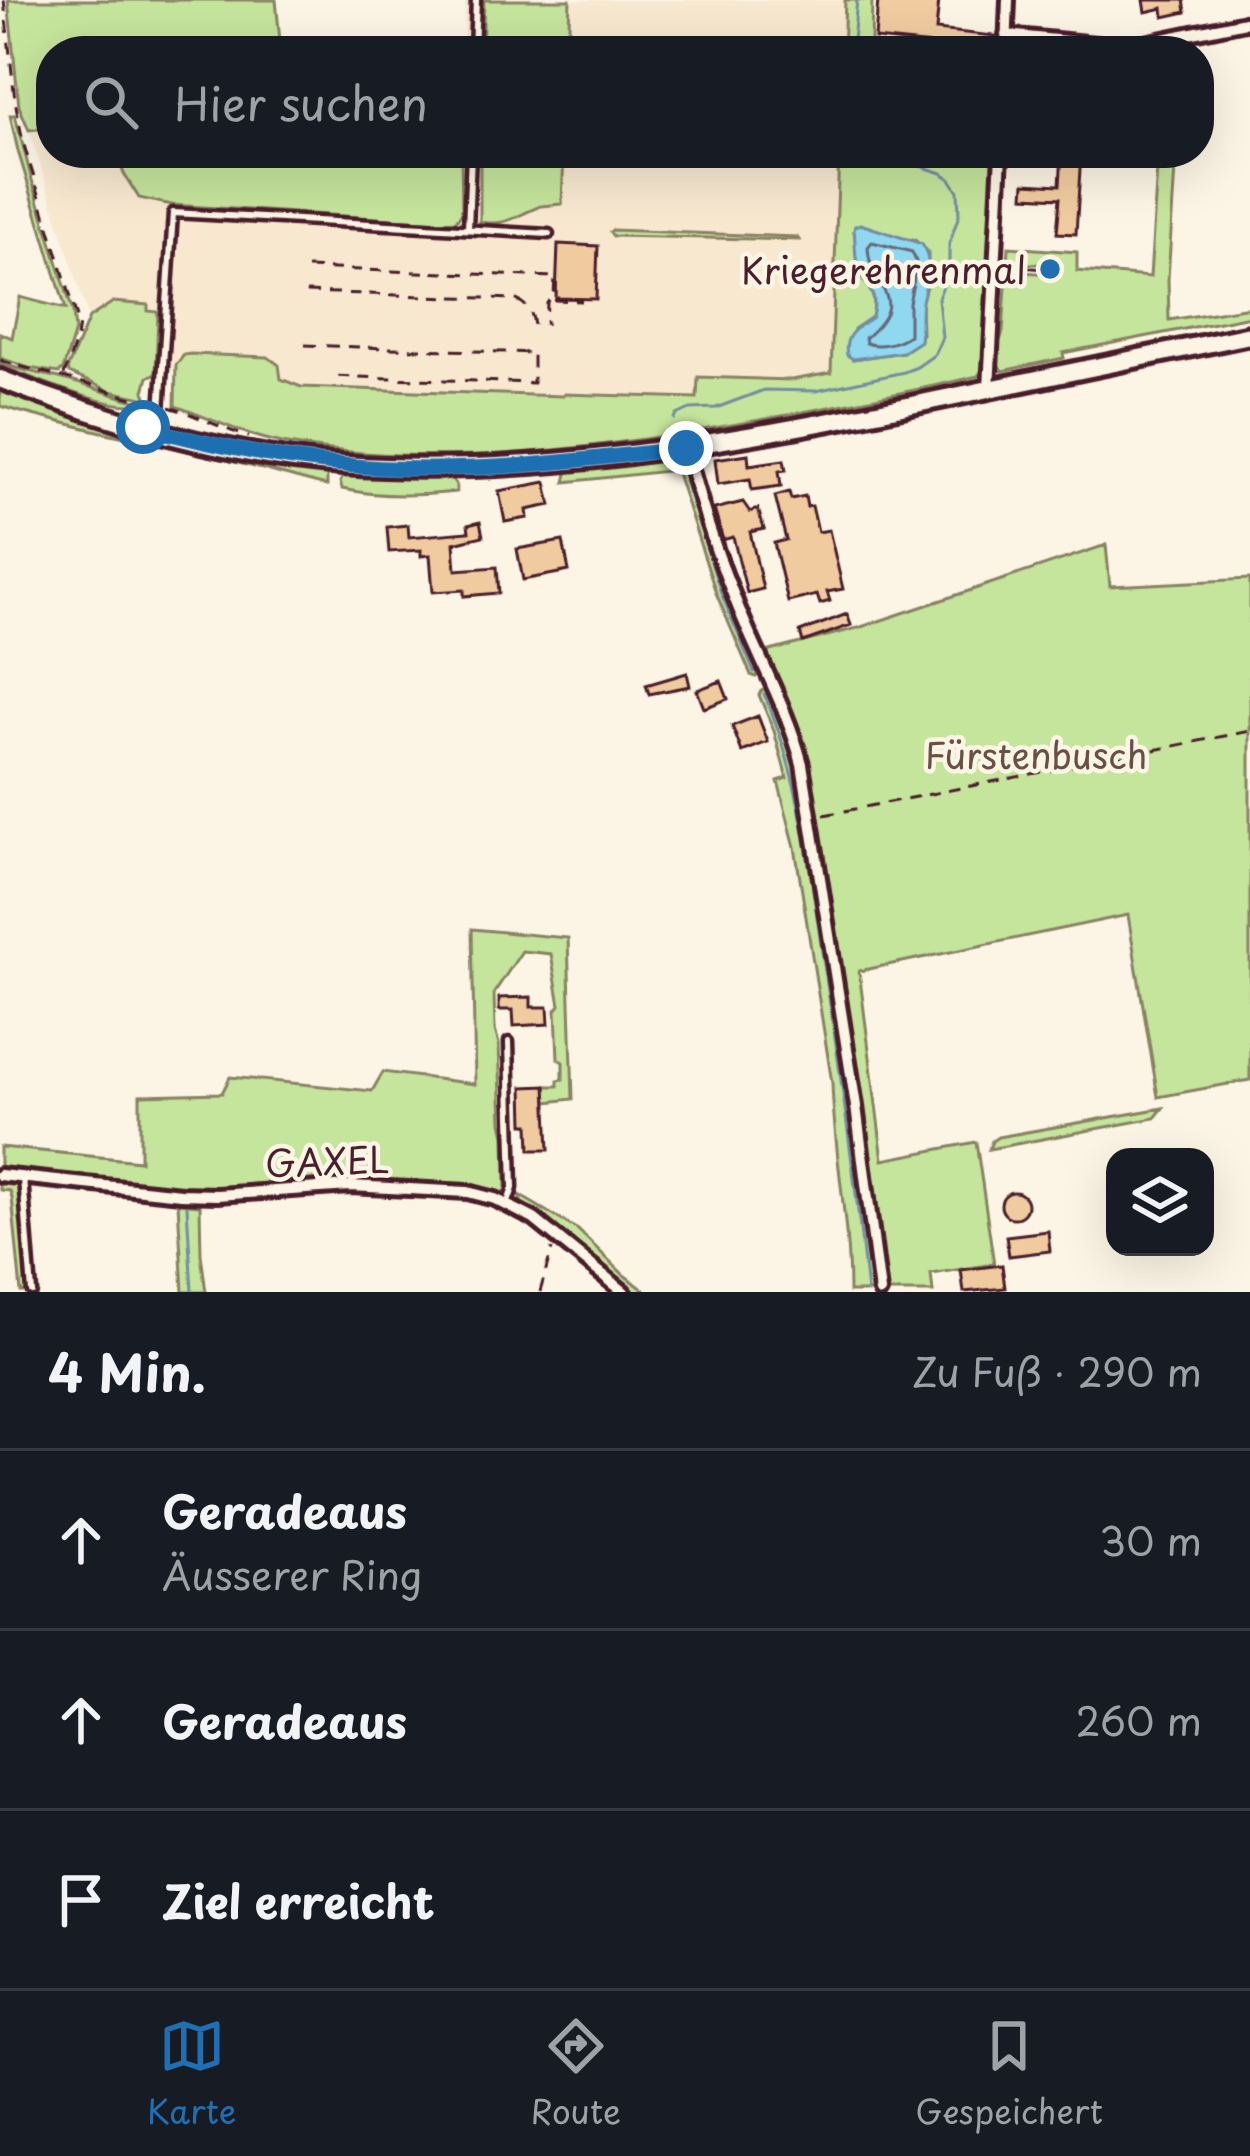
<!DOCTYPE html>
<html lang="de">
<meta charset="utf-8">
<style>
:root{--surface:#171b24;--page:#242831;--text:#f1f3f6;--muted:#9ea1a6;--line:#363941;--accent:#1f6fb2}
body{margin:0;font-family:"Playpen Sans",sans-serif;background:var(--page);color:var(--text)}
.controls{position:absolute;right:36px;bottom:36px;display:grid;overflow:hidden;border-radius:24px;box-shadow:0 12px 48px #0002}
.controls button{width:108px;height:108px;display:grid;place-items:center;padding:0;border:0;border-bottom:3px solid var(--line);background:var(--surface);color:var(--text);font:60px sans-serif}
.stop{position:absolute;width:36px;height:36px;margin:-27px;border:9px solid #1f6fb2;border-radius:50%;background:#fff}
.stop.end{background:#1f6fb2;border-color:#fff;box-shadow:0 3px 12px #0008}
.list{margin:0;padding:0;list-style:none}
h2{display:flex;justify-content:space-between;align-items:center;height:156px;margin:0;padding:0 48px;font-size:51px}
h2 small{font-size:39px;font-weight:400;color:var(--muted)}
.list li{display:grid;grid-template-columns:78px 1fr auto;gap:36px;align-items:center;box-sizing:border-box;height:180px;padding:0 48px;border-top:3px solid var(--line)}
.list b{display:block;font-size:45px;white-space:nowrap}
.list p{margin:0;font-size:39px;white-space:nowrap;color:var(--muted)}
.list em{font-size:39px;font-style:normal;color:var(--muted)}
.icon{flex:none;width:66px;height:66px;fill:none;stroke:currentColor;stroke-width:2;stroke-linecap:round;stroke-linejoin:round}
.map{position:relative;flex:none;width:1250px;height:1292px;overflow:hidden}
.search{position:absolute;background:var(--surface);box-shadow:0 12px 48px #0002;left:36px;right:36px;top:36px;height:132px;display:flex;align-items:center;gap:30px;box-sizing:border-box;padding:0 42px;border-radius:48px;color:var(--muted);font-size:45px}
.sheet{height:696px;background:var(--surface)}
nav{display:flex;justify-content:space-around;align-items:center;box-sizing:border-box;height:168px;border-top:3px solid var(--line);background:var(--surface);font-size:33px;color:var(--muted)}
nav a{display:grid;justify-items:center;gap:6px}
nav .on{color:var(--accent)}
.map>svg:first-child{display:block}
.built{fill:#f8e8d0}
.green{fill:#c5e49c;stroke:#888264;stroke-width:3;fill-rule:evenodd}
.water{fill:#8fd8f0;stroke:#738ea1;stroke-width:3}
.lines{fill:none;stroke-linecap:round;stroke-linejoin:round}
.shore{stroke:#66697a;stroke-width:3}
.stream{stroke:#738ea1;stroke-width:3}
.building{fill:#f0cba0;stroke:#4a1f2b;stroke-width:3}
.lane-casing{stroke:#4a1f2b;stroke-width:15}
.street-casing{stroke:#4a1f2b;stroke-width:20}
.primary-casing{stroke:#4a1f2b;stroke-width:26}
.path{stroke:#4a1f2b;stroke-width:3;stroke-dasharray:12 9;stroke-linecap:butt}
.lane{stroke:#fcf5e5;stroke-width:6}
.street{stroke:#fcf5e5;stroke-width:10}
.primary{stroke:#fcf5e5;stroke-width:16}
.route{stroke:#1f6fb2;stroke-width:15}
.poi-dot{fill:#1f6fb2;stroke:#fcf5e5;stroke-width:4.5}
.labels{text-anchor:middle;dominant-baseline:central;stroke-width:9;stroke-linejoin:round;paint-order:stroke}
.poi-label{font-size:36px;fill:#4a1f2b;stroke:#fcf5e5;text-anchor:end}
.park-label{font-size:36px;fill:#695047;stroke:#fcf5e5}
.street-label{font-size:36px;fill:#4a1f2b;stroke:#fcf5e5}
</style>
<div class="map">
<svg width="1250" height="1292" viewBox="0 0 1250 1292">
<rect width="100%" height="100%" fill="#fcf5e5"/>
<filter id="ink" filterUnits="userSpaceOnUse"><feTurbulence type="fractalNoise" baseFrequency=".00833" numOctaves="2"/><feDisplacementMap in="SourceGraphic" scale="24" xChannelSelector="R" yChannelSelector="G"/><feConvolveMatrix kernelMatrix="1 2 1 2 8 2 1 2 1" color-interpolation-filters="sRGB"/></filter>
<g filter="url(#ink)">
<path class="built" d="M465,0h380l-2,51h-380z
M51,128v25h788l-8,220 -39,7 -93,-3 -1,21 -397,-11 -20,-8 -13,-22 -77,-3 -15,11v6l-25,1 -57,-38 -65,-204z"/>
<path class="green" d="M8,0h268l5,51h-230v77l-22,2 -10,-24z
M484,0h86l-2,51h-86z
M845,0h27l-1,44 3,1v6h-31z
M10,115h5l16,62 42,135 2,19 -12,39 -4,3 -30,-5 -29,-10v-25l12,5 8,-41 46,12 -48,-158z
M116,153h345l1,59 -6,9 -17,1 -267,-17 -33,-7 -15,-24z
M480,153h84l-2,51c-2,0 -19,2 -21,2 -23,8 -33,21 -61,16z
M839,153h149l10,4 -13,208 -7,11c-68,16 -137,29 -207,42 -158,29 -323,53 -483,26 -41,-7 -75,-25 -113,-38l1,-41 8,-10 7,-1 77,3 11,8 2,14 20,8 262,9 1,-2 133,4 1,-21 94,3 39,-7zM860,224l37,14 18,2 13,13v25l-7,26 1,30 -19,18 -50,7 1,-30 18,-12c6,-25 -5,-26 -11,-46 -4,-13 -5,-27 -7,-40l1,-5z
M1158,153h18l-8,126 1,41 81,-13v9l-172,34 -15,3 1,5 -62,13 -4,-7 -1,-15 6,-17 4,-61 45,3v-10h-28l-16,-3 1,-14 68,5v19l73,6z
M612,230l185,7 2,3 -186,-4 -3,-4z
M113,302l35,3v6l10,1 -2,61 -8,4 -4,14 3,8 -37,-8 -41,-18 -1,-6 21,-49z
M0,363c22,8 45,11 67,17 26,7 50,17 77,23 -29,11 -112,-26 -143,-37z
M7,392c104,36 212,64 320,80v14c-27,-6 -54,-15 -81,-21 -82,-21 -165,-35 -246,-59v-13z
M678,456l10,11 73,203 -5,7 -5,-2 -35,-82 -40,-123 -111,12 3,-12z
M345,474l106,3 5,8v7c-38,4 -78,5 -114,-3l-2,-7z
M1106,545l4,41 140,-7v501l-92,17 -30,-182 -269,56 24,189 93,-18 18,122 -63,10 2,18h-47l-27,-205 -43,-278 -13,-65 -37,-92 95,-25z
M769,687l24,57 9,37 50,320 24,191h-27c0,-70 -15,-139 -17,-209l-37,-236 -17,-66 9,-3 -13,-47 -15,-36 2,-4z
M472,929l96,9 5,161 -26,3 -1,-16h12v-6l5,-1v-17l-5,-3 -2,-49 4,-5 -9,-51 -29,-3 -28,42 1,37 4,14 3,78 3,14 1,53 -3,3 -11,1 -33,-7 -121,-5 -117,10 -61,-2 -160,-18v-24l140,14v-66l82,-2 8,-16 142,14 11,-19 92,12z
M1163,1108l-8,10 -166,31 3,-8 6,-4z
M0,1179l14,3 6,8 10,102h-9l-9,-94 -2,-7 -10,-1z
M519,1195l59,35 46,45 23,17h-17l-57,-49 -50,-36z
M178,1203l22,2 1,49 5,38h-23z"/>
<path class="water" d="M860,224l62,20c12,20 4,37 0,58 -2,13 0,26 -2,39l-17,11 -50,7 -6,-4c-4,-21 10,-27 25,-38 7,-26 -5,-26 -13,-46 -5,-12 -3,-28 -5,-41l1,-4z"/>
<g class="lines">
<path class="shore" d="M872,242l40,10 5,12 -8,39v32c-11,8 -31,13 -43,8l-1,-5c49,-41 4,-48 3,-91z"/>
<path class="stream" d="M852,51l5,-51
M675,419l2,-4 13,-6 26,-1 48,-18 52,1 88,-19 13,-5 17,-12 8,-18 -4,-39 11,-26v-28l10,-29 -1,-24 -8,-12 -8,-6 -62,-20
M685,481l36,112 33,79
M764,694c35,78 45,167 57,251 18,115 34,231 46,347
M187,1206l5,86"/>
</g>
<path class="building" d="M878,0h61l-3,30 59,6 -2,15 -118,-12z
M1144,0h40l2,12 -22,5 -1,-9 -17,4z
M1062,153h19l-5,81 -19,-1 3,-35 -36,-2 1,-13 35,2z
M558,244l40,2 -2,53 -40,-1z
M748,454l1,11 35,-5 2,10 -7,1 2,15 -29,4 -2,-11 -32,5 -3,-25z
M546,482l5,23 -24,5 1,8 -23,4 -6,-31z
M789,492l2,7 14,-3 2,11 5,-1 6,26 11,-2 14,59 -16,3 3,9 -10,3 -3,-9 -29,7 -14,-59 12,-3 -11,-44z
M743,502l7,10 8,-3 6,20 -14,3 13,57 -16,4 -14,-56 -10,3 -9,-31z
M480,522l3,14 -29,7 2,27 41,-3 2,26 -35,3v-6l-31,2 -3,-37 -9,1v-6l-32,2 -2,-25 21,-2 1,12 60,-5 -1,-7z
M563,541l6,30 -46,9 -6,-31z
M847,614l4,11 -48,17 -3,-10z
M687,673l3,13 -41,8 -3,-9z
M721,681l7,18 -24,9 -7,-18z
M758,716l10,26 -26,10 -10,-26z
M531,997v10h17l1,17 -35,2 -1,-16h-14v-12z
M546,1086l3,64h-19l-1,-26h-5l-1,-37z
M1001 1205a13 13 0 1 1 26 0a13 13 0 1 1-26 0Z
M1048,1231l2,20 -41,5 -3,-20z
M1002,1265l3,23 -41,4 -3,-22z"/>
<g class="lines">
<defs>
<path id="lane" d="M474,51l2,-51
M468,229l3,-76
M159,427l14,-214 376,21
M23,1178l9,114
M507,1205l6,-17 -4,-146"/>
<path id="street" d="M1006,35l120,12 124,-26
M1006,51l2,-51
M989,389l12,-236
M686,447c13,52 29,103 49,152 21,55 52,108 67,165l54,342 24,186
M0,1175l181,19 36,1 133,-9 118,6 27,7 39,20 90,73"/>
<path id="primary" d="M0,379c106,42 229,78 343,86 189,13 375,-21 559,-58 116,-24 232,-48 348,-72"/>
</defs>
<use href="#lane" class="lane-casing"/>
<use href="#street" class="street-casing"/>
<use href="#primary" class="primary-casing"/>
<path class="path" d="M4,0l11,100 8,42 56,182 -2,14 -13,37
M1006,266l41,3
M307,268l248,9 -1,18 -7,8 -1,22
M306,292l208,7c14,5 20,15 20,30
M554,300l28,1
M305,345l228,8v30l-202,-7
M0,360c22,8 45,12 67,18 30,9 57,19 87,25
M169,407c28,8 53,22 80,30
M824,815l426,-84
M540,1292l12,-43"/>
<use href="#lane" class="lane"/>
<use href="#street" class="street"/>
<use href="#primary" class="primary"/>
</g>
</g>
<g class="lines" filter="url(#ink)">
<path class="route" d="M143,427c63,16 126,31 191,37 118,13 235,-2 352,-16"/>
</g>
<circle class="poi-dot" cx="1050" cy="269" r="12"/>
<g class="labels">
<g class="poi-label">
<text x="1026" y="269">Kriegerehrenmal</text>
</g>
<g class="park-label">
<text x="1036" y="754">Fürstenbusch</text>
</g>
<g class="street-label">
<text transform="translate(327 1160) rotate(-2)">GAXEL</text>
</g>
</g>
</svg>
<div class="controls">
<button><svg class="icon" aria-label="layers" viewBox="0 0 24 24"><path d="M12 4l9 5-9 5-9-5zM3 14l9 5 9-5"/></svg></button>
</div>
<div class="stop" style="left:143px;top:427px"></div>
<div class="stop end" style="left:686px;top:448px"></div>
<div class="search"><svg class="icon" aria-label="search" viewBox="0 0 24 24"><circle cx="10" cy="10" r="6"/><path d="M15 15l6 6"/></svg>Hier suchen</div>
</div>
<section class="sheet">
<h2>4 Min.<small>Zu Fuß · 290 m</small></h2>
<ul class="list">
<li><svg class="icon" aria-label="ahead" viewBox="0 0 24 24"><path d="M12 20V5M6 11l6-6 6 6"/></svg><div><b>Geradeaus</b><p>Äusserer Ring</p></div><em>30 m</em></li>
<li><svg class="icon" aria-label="ahead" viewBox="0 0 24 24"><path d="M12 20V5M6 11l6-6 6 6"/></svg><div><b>Geradeaus</b></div><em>260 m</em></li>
<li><svg class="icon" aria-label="arrive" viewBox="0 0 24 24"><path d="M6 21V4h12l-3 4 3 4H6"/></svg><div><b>Ziel erreicht</b></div></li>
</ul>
</section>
<nav>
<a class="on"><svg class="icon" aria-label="map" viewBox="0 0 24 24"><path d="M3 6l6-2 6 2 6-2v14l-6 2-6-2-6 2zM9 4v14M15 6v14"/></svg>Karte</a>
<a><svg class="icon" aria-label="directions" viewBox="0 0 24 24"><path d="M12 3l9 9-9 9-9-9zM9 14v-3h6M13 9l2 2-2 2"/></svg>Route</a>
<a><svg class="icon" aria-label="saved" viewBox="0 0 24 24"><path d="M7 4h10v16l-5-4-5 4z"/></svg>Gespeichert</a>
</nav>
